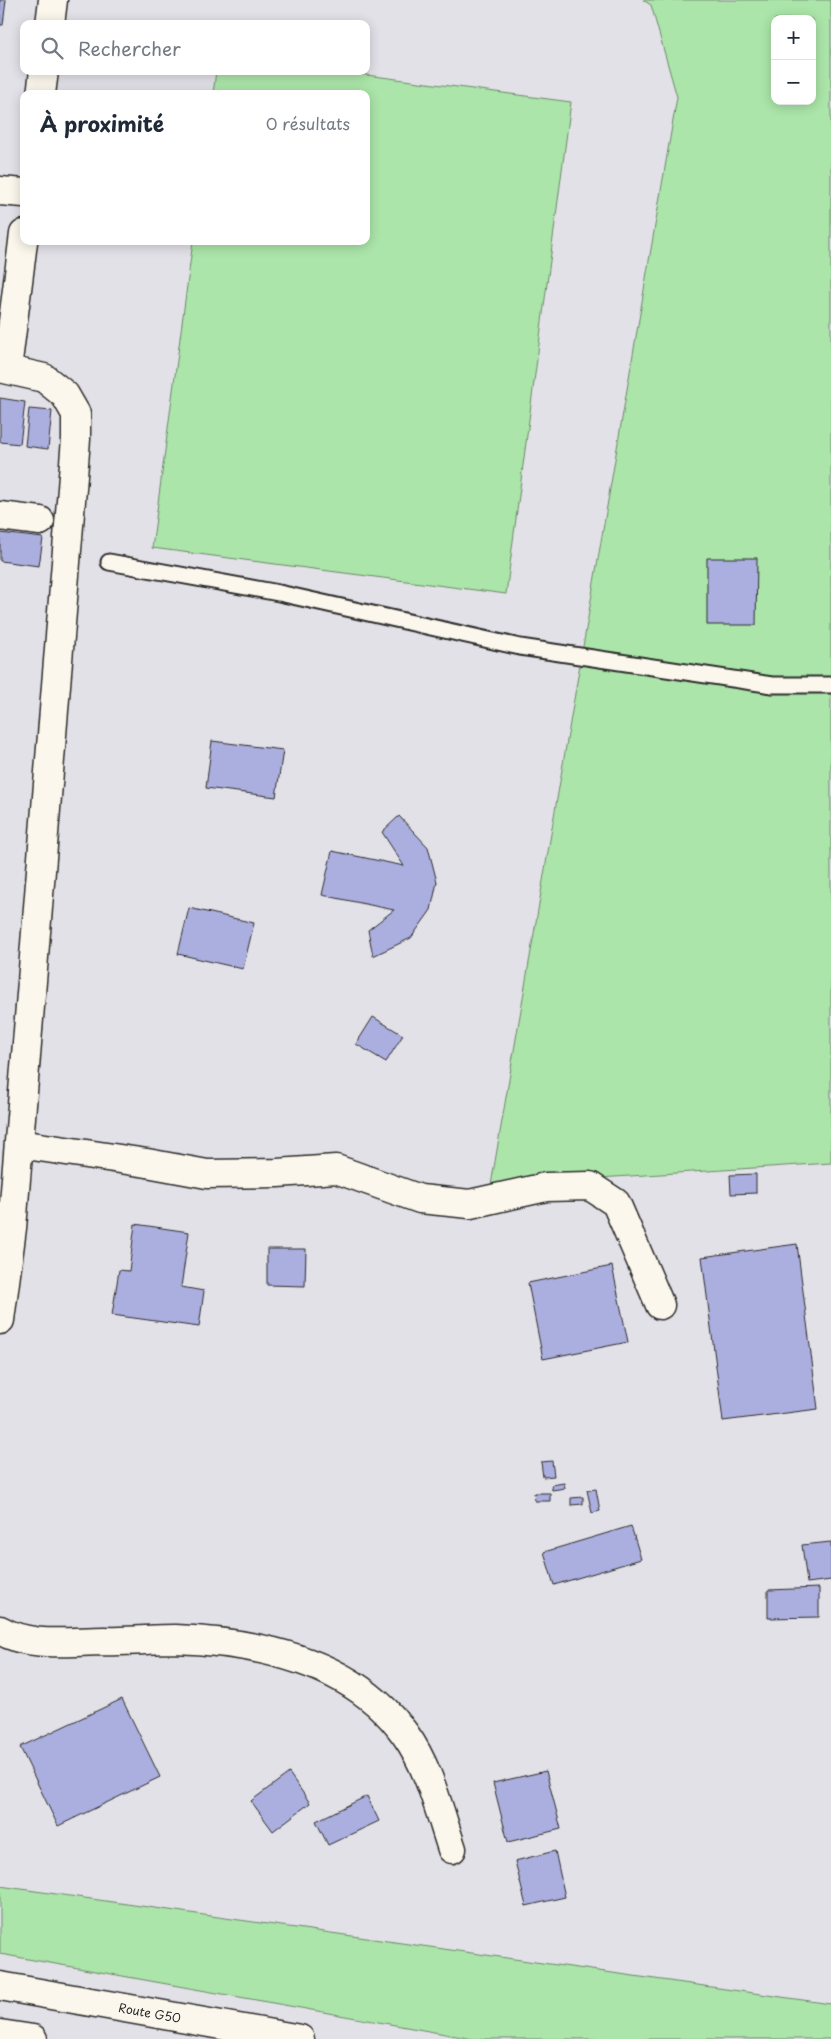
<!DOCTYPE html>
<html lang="fr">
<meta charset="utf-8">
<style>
:root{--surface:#fff;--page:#f6f6f7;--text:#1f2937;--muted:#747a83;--line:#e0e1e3}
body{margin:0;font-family:"Playpen Sans",sans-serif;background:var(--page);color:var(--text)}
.controls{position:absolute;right:15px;top:15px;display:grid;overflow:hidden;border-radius:10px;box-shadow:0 2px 12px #0003}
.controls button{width:45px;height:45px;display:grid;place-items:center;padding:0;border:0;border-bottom:1px solid var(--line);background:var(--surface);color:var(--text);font:25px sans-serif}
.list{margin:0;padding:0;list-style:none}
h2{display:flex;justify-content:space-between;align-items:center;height:65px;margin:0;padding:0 20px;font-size:21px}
h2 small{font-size:16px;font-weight:400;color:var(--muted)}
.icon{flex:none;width:28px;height:28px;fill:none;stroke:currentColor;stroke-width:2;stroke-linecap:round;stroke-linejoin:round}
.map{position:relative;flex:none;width:831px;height:2039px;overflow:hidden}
.search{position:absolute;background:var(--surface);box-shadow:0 2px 12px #0003;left:20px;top:20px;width:350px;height:55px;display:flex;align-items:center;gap:12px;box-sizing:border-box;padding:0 18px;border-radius:10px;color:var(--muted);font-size:19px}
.panel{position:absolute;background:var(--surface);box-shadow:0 2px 12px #0003;left:20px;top:90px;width:350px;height:155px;border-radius:10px}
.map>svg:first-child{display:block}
.green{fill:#abe5a9;stroke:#6b886a;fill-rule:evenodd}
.building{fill:#abafe0;stroke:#2b2b2b}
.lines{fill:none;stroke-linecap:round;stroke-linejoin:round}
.service-casing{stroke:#2b2b2b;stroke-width:19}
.minor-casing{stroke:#2b2b2b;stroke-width:31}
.tertiary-casing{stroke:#2b2b2b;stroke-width:31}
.service{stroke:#fbf7ec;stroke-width:15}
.minor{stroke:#fbf7ec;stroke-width:28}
.tertiary{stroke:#fbf7ec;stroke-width:28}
.labels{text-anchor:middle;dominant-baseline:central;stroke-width:4.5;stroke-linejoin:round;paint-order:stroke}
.street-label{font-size:12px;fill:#2b2b2b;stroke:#fbf7ec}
</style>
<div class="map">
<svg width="831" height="2039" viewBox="0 0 831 2039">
<rect width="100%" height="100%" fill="#e3e1e8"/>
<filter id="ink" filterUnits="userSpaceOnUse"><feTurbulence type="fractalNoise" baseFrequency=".02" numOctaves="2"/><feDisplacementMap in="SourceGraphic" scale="10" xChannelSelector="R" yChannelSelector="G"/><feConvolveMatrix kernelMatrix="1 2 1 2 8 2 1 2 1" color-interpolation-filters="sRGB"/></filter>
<g filter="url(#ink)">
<path class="green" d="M643,0h188v1163l-340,22 186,-1088 -26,-92zM775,19h37v82h-37z
M216,71h120l235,31 -65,492 -354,-46 41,-307h173v-147h-153z
M0,1886l831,118v35h-358l-473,-85z"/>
<path class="building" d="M0,0h6l-3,25h-3z
M0,398l25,4 -5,42 -20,-2z
M29,409l23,2 -4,38 -23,-3z
M0,533l43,5 -4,28 -39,-5z
M707,558h50l-1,67h-49z
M212,741l71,9 -7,47 -70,-9z
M399,816l29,31 9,35 -6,28 -20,28 -38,18 -5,-26 26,-20 -72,-15 10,-44 72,15 -22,-34z
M189,908l65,15 -11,46 -65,-15z
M373,1017l30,18 -17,27 -30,-18z
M756,1174v19l-25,1 -1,-19z
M135,1224l54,8 -8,55 23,4 -5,36 -87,-12 7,-45 10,1z
M797,1244l21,165 -95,12 -21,-164z
M267,1249h39l-1,37 -38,-1z
M612,1266l16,76 -85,17 -15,-76z
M552,1461l2,15 -11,1 -2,-15z
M564,1483l1,5 -13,2 -1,-5z
M596,1489l4,22 -8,2 -5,-23z
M534,1493h16v8h-15z
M583,1497v7l-12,1v-7z
M631,1526l10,33 -87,26 -10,-33z
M831,1542v38l-24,3 -5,-38z
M819,1588v29l-51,1v-28z
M122,1699l38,78 -102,49 -38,-79z
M546,1771l15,58 -53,13 -15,-59z
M289,1773l21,30 -37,28 -22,-30z
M367,1796l12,25 -51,24 -12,-24z
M555,1851l10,46 -39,9 -11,-45z"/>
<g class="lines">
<defs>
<path id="service" d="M109,562l170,31 241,54 252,38h59"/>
<path id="minor" d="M50,24l3,-24
M41,94l3,-23
M0,191l24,2
M0,368l44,10 21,17 11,19v25l-64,789 -12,92
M7,369l17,-135
M0,516l40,5
M19,1144l128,19 60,11 70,-1 59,-4 84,30 50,5 76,-17 44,-1 26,17 44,102
M0,1630c29,18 71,11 104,11 24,1 48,-2 71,-2 83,3 179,23 230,95 24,33 34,76 47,115"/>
<g id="tertiary">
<path id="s1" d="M0,1986l300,53"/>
<path d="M0,2034l33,5"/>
</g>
</defs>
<use href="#service" class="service-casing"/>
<use href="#minor" class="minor-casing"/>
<use href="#tertiary" class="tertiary-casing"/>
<use href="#service" class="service"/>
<use href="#minor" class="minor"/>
<use href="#tertiary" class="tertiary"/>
</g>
</g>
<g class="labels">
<g class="street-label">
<text stroke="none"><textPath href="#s1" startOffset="152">Route G50</textPath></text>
</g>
</g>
</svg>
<div class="controls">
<button>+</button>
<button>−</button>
</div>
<div class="search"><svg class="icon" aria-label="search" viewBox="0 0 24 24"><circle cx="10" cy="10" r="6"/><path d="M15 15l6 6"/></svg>Rechercher</div>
<section class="panel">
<h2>À proximité<small>0 résultats</small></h2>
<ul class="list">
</ul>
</section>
</div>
